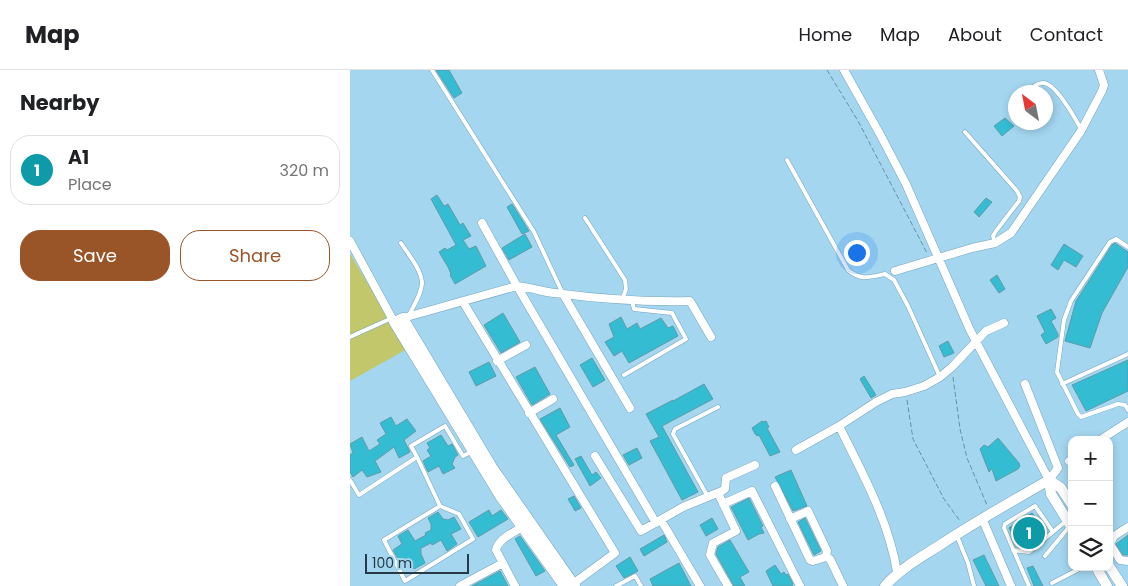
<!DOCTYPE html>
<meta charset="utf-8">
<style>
:root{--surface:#fff;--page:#f2f2f2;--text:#202124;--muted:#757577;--line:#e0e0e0;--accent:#995528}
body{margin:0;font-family:Poppins,sans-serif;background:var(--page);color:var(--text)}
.controls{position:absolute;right:15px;bottom:15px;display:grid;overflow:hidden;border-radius:10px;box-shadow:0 2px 8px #0003}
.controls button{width:45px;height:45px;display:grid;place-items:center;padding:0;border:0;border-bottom:1px solid var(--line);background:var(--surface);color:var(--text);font:25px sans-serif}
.compass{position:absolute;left:658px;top:15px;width:45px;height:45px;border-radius:50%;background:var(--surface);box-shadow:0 2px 8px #0003;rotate:328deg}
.scale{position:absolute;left:15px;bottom:12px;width:104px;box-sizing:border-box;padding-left:5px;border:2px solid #263b45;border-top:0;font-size:14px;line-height:18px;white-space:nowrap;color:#263b45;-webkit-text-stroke:4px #a4d6f0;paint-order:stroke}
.you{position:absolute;left:506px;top:182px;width:18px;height:18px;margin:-12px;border:4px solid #fff;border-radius:50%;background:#1a73e8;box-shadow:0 0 0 8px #1a73e833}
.badge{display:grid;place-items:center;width:32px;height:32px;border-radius:50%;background:var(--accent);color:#fff;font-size:16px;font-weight:700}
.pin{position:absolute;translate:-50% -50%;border:2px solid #fff;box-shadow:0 1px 5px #0006}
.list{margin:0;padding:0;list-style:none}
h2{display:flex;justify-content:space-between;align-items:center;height:65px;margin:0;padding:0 20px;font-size:21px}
h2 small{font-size:16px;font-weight:400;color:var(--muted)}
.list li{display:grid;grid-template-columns:32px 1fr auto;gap:15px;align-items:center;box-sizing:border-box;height:70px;margin:0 10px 10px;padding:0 10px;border:1px solid var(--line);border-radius:20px}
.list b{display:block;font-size:19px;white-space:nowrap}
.list p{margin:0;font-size:16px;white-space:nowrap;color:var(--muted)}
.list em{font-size:16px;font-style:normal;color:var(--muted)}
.actions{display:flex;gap:10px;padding:15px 20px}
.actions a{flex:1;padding:11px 0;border:1px solid var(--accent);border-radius:20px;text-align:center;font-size:18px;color:var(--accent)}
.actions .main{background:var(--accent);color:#fff}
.icon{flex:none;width:28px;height:28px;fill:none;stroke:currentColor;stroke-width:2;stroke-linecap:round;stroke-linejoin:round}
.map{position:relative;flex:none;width:778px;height:516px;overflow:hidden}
header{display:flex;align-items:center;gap:30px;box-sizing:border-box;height:70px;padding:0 25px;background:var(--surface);border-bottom:1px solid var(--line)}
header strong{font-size:24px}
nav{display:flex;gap:28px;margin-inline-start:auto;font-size:18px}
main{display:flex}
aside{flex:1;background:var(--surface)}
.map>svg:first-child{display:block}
.green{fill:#c2c76b}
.building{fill:#33bcd2;stroke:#609ba6}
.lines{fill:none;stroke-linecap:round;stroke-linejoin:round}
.lane-casing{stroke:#74a4bd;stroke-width:5}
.street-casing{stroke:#74a4bd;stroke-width:9}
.secondary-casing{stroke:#74a4bd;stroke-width:11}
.path{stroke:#6a8fa1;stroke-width:1;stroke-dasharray:5 2.5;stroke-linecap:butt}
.lane{stroke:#fff;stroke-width:4}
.street{stroke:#fff;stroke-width:8}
.secondary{stroke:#fff;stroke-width:10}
</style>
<header>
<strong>Map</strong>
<nav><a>Home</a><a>Map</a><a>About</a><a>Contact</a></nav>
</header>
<main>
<aside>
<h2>Nearby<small></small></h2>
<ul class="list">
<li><span class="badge" style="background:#0f9aa8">1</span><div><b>A1</b><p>Place</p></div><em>320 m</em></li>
</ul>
<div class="actions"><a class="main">Save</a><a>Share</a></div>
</aside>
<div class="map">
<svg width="778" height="516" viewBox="0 0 778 516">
<rect width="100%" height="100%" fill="#a4d6f0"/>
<path class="green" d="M0,184l57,95 -57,32z"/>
<path class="building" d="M86,0h13l13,23 -8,5z
M655,48l9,8 -12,10 -8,-10z
M87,125l7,11 4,-2 12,21 3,-2 8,13 -8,4 6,9 7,-3 10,20 -31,18 -5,-9 1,-1 -3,-7 -9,-15 6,-4 2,2 9,-5 -25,-46z
M636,128l6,4 -13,15 -5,-5z
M162,134l17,27 -7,3 -15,-27z
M175,164l7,13 -23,13 -7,-12z
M765,173l13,9v15l-26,46 -12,35 -25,-7 11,-40 36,-56z
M714,174l19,12 -7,11 -12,-7 -6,10 -7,-5z
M647,205l8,14 -6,4 -9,-13z
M701,239l5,9 -5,3 7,13v3l-12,7 -5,-9 4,-3 -8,-16z
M153,243l17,29 -19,11 -17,-28z
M271,247l6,12 10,-6 3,6 21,-11 7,10 5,-2 5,10 -49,27 -7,-12 -8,5 -9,-14 9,-5 -5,-13z
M598,271l6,12 -10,4 -5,-11z
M242,288l13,22 -12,7 -13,-22z
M778,290v31l-42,20 -14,-26z
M139,292l7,14 -20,10 -7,-14z
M185,297l15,27 -18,11 -16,-28z
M514,306l12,19 -5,3 -11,-19z
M354,314l9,15 -51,27 36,66 -16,8 -32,-59 9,-4 -13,-23 27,-14v1z
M210,338l10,19 -14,8 18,30 -4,2 -30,-48z
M41,347l5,9 11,-7 9,12 -12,9 6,12 -11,6 -5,-11 -19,14 6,11 -14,5 -5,-7 -9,7 -3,-5v-17l3,-2 -3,-9 12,-7 7,14 11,-7 -3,-4 9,-6 -6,-11z
M412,351l1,1 3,-1 3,6 -2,1 13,24 -10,4 -11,-21 -2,1 -2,-2 -3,-6z
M91,365l7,11 4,-2 6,11 -3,2 -3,7 3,4 -12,6 -4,-8 -11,6 -5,-11 8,-5 -4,-6 3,-2 -3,-5z
M648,368l21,25 1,3 -2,3 -22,12 -4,-12 -3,3 -9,-23 4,-4 4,2z
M287,378l5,10 -13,7 -6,-10z
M231,386l11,19 4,-3 5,6 -11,8 -15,-27z
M441,400l16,36 -14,5 -18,-34z
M224,426l7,12 -6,3 -7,-12z
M399,428l14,28 -2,1 3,6 -5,1 -11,6 -17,-33z
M139,440l3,6 9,-6 7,9 -30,18 -9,-15z
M88,442l5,7 5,1 6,-3 7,12 -10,5 6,10 -10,7 -6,-11 -9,5 -1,-2 -10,5v6l4,9 -11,6 -8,-11 -6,4 -7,-12 9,-6 -4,-8 10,-6 7,11 11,-6 -1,-2 6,-3v-6l-3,-6z
M682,443l14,20 -18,15 -6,-1 -13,-19z
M362,448l6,11 -12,7 -6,-11z
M455,448l16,33 -7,4 -16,-33z
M314,465l3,7 -23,14 -4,-7z
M778,465v20h-5l-7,-11z
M170,466l25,35 -9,5 -21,-37z
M380,470l19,32 -9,5 5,9h-11l-18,-32 2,-7z
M634,485l15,31h-13l-13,-26z
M280,487l8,14 -14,7 -8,-12z
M329,493l12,23h-38l-3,-7z
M425,495l6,9 3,-2 2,3 2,-1 5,10 -1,2h-19l-7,-15z
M683,496l10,20h-9l-7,-18z
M150,501l8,15h-36z"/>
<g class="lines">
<defs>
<path id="lane" d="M82,0l102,162 29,62
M678,22c4,-4 9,-10 16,-9 13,2 31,35 37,46
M615,62l52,59 3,6 -1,4 -23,30 -3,5 2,7
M437,90l61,110c13,11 22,7 37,4l9,6 14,26 32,71
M235,148l40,62 1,9 -4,11
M51,173c7,11 20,26 21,39 0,11 -8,23 -13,33
M778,177l-12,-8 -6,3 -39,59 -7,19 -7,52 21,42 3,3 37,-13 7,1 3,5
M0,267l42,-19
M274,305l62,-36 -14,-26 -38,-4 -2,-8
M712,314l66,-30
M67,387l23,49 -56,34 21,41 68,-42 -14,-25 -19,-8
M0,410l9,15 58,-38 -6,-11 34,-20 18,30 8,-4
M358,427l-35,-63 2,-5 43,-22
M607,466l11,27 6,23
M663,480l16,2 37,-31
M695,486l24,-29
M702,513l31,-16
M266,516l19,-10 6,10
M679,516l-25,-58 1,-4 30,-18 18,26"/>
<path id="street" d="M494,0l37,66 25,48 64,146 79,150 9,-12 -33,-84
M132,153l35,63 139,237
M0,171l44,81
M545,201l77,-23 23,-5 16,-10 70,-102 21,-40 2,-6 -5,-15
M213,224l67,114
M113,232l152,251 -45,33
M53,248l114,-32c13,1 25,6 38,7 45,6 90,9 135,8l21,36
M147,291l29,-16
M179,343l24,-14
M489,356c23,46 50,95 58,146
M750,370l28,-18
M446,380l43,-24 37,-24 16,-8 13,-2 19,-6 16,-9 12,-10 34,-36 18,-8
M245,386l46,75 42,-24 39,-16 3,-2 1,-11 29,-13
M719,391l3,-2
M425,416l35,74 3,1 13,-4 4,2 13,27
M368,423l18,38 -23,12 -3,12 18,31
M373,434l29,-13 48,95
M632,448l29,68
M440,449l18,-8 19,40 -1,6
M311,450l39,66
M778,457l-14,9 -4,8 10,16 8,1
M110,516l43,-23
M165,516l-19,-36c2,-11 17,-17 26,-23"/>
<path id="secondary" d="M699,410l2,14 21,34
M699,410l12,8 11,17
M759,496l13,20
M746,497l11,19
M214,516l-64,-90 -106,-174 9,-4 89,149 83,119
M535,516c16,-18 35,-28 55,-41 35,-23 72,-44 109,-65"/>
</defs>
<use href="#lane" class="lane-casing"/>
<use href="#street" class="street-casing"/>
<use href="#secondary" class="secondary-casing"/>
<path class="path" d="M477,0l31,51 69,132
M603,307l7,52 7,29 20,47
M557,330l6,39 31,60 16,22"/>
<use href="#lane" class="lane"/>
<use href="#street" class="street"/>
<use href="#secondary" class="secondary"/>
</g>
</svg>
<div class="controls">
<button>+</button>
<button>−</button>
<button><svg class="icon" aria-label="layers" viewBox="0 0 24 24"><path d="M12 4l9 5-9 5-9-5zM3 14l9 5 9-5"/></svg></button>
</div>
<svg class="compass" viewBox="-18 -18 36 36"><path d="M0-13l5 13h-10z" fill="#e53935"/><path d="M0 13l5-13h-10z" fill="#757577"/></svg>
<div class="scale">100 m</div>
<div class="you"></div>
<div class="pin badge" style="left:679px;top:463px;background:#0f9aa8">1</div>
</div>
</main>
